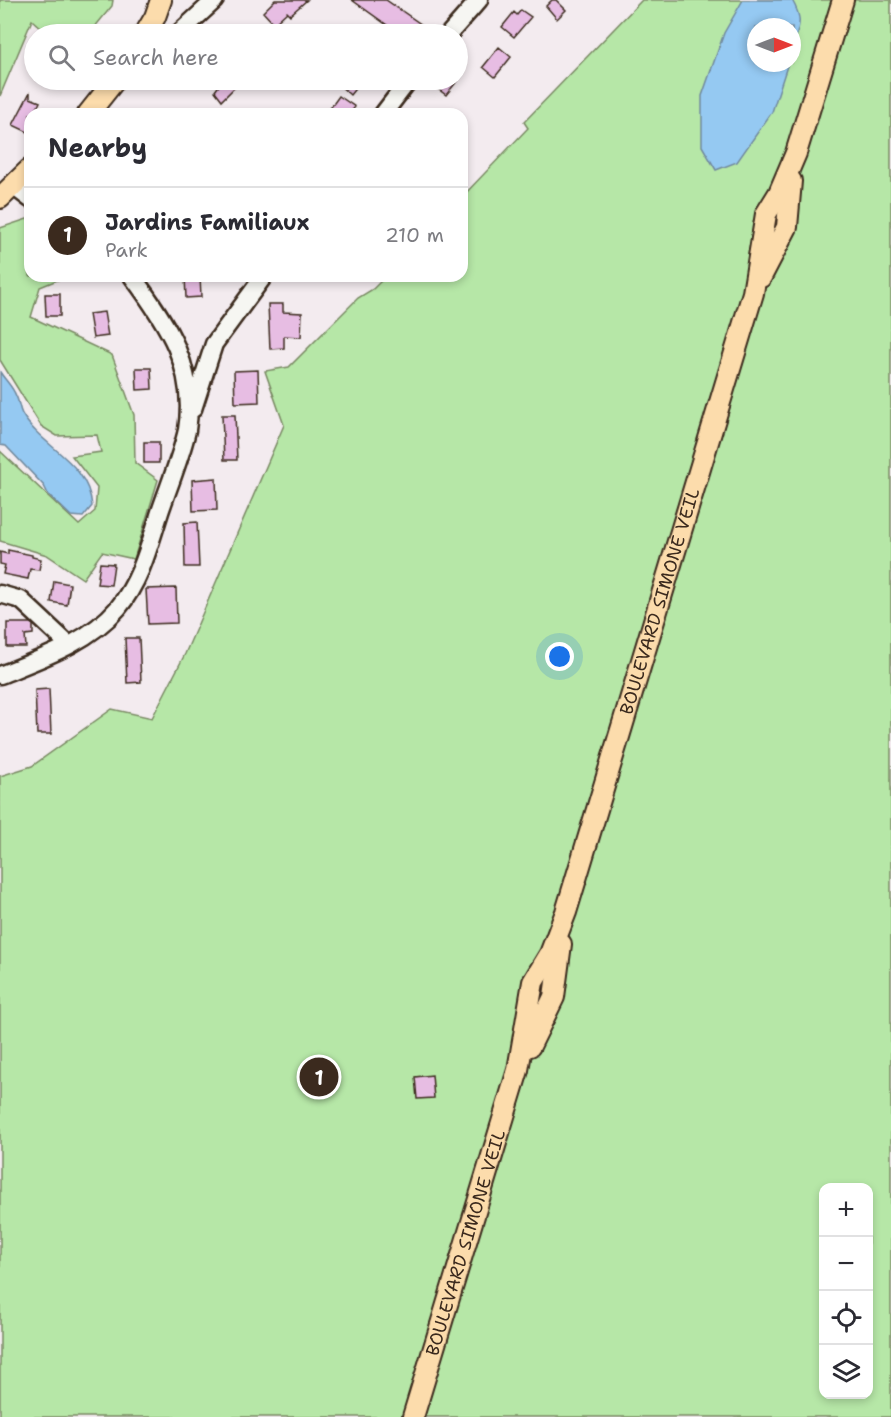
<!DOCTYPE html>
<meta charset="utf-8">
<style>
:root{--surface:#fff;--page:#f2f2f3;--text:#2b2b33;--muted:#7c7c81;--line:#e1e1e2;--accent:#3b2a1e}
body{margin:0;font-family:"Shantell Sans",sans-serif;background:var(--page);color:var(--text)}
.controls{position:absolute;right:18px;bottom:18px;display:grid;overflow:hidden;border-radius:12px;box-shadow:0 3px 9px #0003}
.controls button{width:54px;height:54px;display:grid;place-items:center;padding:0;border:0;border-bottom:2px solid var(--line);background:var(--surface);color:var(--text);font:30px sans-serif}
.compass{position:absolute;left:747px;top:18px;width:54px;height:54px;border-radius:50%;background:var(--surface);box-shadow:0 3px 9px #0003;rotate:90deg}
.you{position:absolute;left:560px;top:657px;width:21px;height:21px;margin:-15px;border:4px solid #fff;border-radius:50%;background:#1a73e8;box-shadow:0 0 0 9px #1a73e833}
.badge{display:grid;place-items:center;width:39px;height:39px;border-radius:50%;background:var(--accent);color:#fff;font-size:20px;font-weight:700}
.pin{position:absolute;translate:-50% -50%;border:3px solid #fff;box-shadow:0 2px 6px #0006}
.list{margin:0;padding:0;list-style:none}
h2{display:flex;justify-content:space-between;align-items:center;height:78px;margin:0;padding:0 24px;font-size:26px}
h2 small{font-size:20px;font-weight:400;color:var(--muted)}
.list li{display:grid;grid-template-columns:39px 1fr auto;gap:18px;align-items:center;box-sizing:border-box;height:96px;padding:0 24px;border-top:2px solid var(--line)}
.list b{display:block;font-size:22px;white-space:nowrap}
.list p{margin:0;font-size:20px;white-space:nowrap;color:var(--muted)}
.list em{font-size:20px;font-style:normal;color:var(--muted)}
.icon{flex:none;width:33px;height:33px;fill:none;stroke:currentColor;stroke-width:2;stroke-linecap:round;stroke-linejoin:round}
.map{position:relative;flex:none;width:891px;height:1417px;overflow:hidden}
.search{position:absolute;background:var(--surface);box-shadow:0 3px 9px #0003;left:24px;top:24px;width:444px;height:66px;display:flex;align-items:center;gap:15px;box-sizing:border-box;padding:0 21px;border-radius:33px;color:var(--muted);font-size:22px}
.panel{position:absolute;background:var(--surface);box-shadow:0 3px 9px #0003;left:24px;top:108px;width:444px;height:174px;border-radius:18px}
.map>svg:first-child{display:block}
.green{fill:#b6e7a7;stroke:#788862;stroke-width:1.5;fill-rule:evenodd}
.water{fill:#95c9f2;stroke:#71899d;stroke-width:1.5}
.building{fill:#e7bde3;stroke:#3b2a1e;stroke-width:1.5}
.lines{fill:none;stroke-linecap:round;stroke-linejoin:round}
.minor-casing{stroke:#3b2a1e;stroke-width:21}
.major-casing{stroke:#3b2a1e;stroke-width:24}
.minor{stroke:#f6f6f2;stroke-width:16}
.major{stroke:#fcdcac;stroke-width:20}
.labels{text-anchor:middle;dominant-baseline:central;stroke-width:6;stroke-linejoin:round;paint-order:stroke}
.street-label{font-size:18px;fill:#3b2a1e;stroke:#f6f6f2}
</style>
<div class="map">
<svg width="891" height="1417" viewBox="0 0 891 1417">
<rect width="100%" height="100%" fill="#f3ebef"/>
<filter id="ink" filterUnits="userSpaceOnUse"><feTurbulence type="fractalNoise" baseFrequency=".0167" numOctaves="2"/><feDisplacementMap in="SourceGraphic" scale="12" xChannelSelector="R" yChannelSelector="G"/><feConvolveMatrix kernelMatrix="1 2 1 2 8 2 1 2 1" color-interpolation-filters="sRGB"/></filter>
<g filter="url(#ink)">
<path class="green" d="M0,0h113l-1,6 -23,28h-39l-5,-2 -13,-12 -32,76z
M642,0h249v1417h-891v-641l32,-10 80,-57 40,9 33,-64 99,-229 -19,-54 24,-4 69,-69 15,-9 13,-13h76v-79l66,-69 -4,-6zM756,27h36v36h-36zM824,1188h44v206h-44z
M30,218v58h37l-27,11 -9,30 81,38 22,60 1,48 23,17 -24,79 -32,-7 -19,27 -36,-24 -47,-14v-90l79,74 16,-14 2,-23 -25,-32 29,-4 -4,-17 -40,1 -16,-10 -41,-66v-132z"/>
<path class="water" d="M743,0h49c12,21 7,27 0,49v-22h-36v36h32l-16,49 -35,50 -21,8 -14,-24v-50l22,-63z
M0,372c5,8 13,15 16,24 3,5 3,12 6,18 20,34 66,47 70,92l-9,11 -12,-1 -23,-22 -4,-8 -38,-40 -6,-1z"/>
<path class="building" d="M275,0h32l-17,15 -3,-3 -13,12 -11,-12z
M352,0h34l49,34h-49l5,-6z
M552,0h4l10,10 -9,9 -11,-13z
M521,10l10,7 -17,20 -12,-10 12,-15 3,3z
M499,47l12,10 -16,20 -12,-10z
M223,80h4l8,7 -13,13 -7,-9z
M334,80h28l-12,15z
M426,80h32l-12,15z
M30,92v6l10,4 -6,12h-4v19l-17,-8z
M339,96l16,11 -6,7h-23z
M185,276h15l1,21 -15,1z
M45,294h15v22h-14z
M268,304h15v8l19,1 -1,24 -17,-1v12l-14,1z
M104,312l4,24 -15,2 -4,-24z
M136,368h15l1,21 -15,1z
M258,370l1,32 -24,1 -1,-32z
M222,415h13l2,45h-13z
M144,442h15v21h-15z
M216,478l1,32 -24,1 -1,-31z
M197,522l2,45h-14l-1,-44z
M8,550l24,5v2l9,2 -2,11 -9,-1 -2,10 -25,-5 2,-9 -5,-1v-12l8,2z
M100,563l14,1 -3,21 -14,-1z
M54,581l16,3 -3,21 -16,-3z
M176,588l1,35 -29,1 -2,-35z
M7,623h23l3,2v9l-8,1 1,12h-19z
M125,638h14l2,44 -14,1z
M49,689l2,45h-14l-2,-44z
M432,1075l2,23 -17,1 -2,-22z"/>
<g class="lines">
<defs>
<path id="minor" d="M178,34l37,-34
M449,34l30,-34
M383,114l26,-34
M13,186l17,13
M193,409l21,-65 50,-68
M0,594l21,6 48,45
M0,675c42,-17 88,-32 118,-67 23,-28 31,-62 42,-96 8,-24 22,-58 27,-82 10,-62 -20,-107 -55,-154"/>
<g id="major">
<path d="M145,34l10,-17 6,-17"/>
<path d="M88,114l27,-34"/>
<path d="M0,198l30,-29"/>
<path d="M761,277l26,-50 4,-46"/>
<path d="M530,1046l24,-49 7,-53"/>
<path id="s1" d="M413,1417l105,-347 15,-88 17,-28 16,-42 187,-619 13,-79 13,-21 17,-40 47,-153"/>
</g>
</defs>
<use href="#minor" class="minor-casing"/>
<use href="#major" class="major-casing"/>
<use href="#minor" class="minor"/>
<use href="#major" class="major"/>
</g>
</g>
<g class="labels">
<g class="street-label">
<text stroke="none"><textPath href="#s1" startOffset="854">BOULEVARD SIMONE VEIL</textPath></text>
<text stroke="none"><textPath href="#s1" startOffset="182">BOULEVARD SIMONE VEIL</textPath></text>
</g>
</g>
</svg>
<div class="controls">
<button>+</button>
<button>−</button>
<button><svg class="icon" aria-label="locate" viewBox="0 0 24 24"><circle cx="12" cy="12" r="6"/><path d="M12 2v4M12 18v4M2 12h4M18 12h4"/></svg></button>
<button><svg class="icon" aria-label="layers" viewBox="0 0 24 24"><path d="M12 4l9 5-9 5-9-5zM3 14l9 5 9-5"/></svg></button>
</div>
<svg class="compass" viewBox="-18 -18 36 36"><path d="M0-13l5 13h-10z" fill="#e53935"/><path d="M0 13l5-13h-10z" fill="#7c7c81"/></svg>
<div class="you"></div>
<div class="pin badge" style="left:319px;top:1077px">1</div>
<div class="search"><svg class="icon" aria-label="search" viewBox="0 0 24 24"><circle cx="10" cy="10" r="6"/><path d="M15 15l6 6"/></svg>Search here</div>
<section class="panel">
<h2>Nearby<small></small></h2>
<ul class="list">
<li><span class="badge">1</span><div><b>Jardins Familiaux</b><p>Park</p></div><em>210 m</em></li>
</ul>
</section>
</div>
